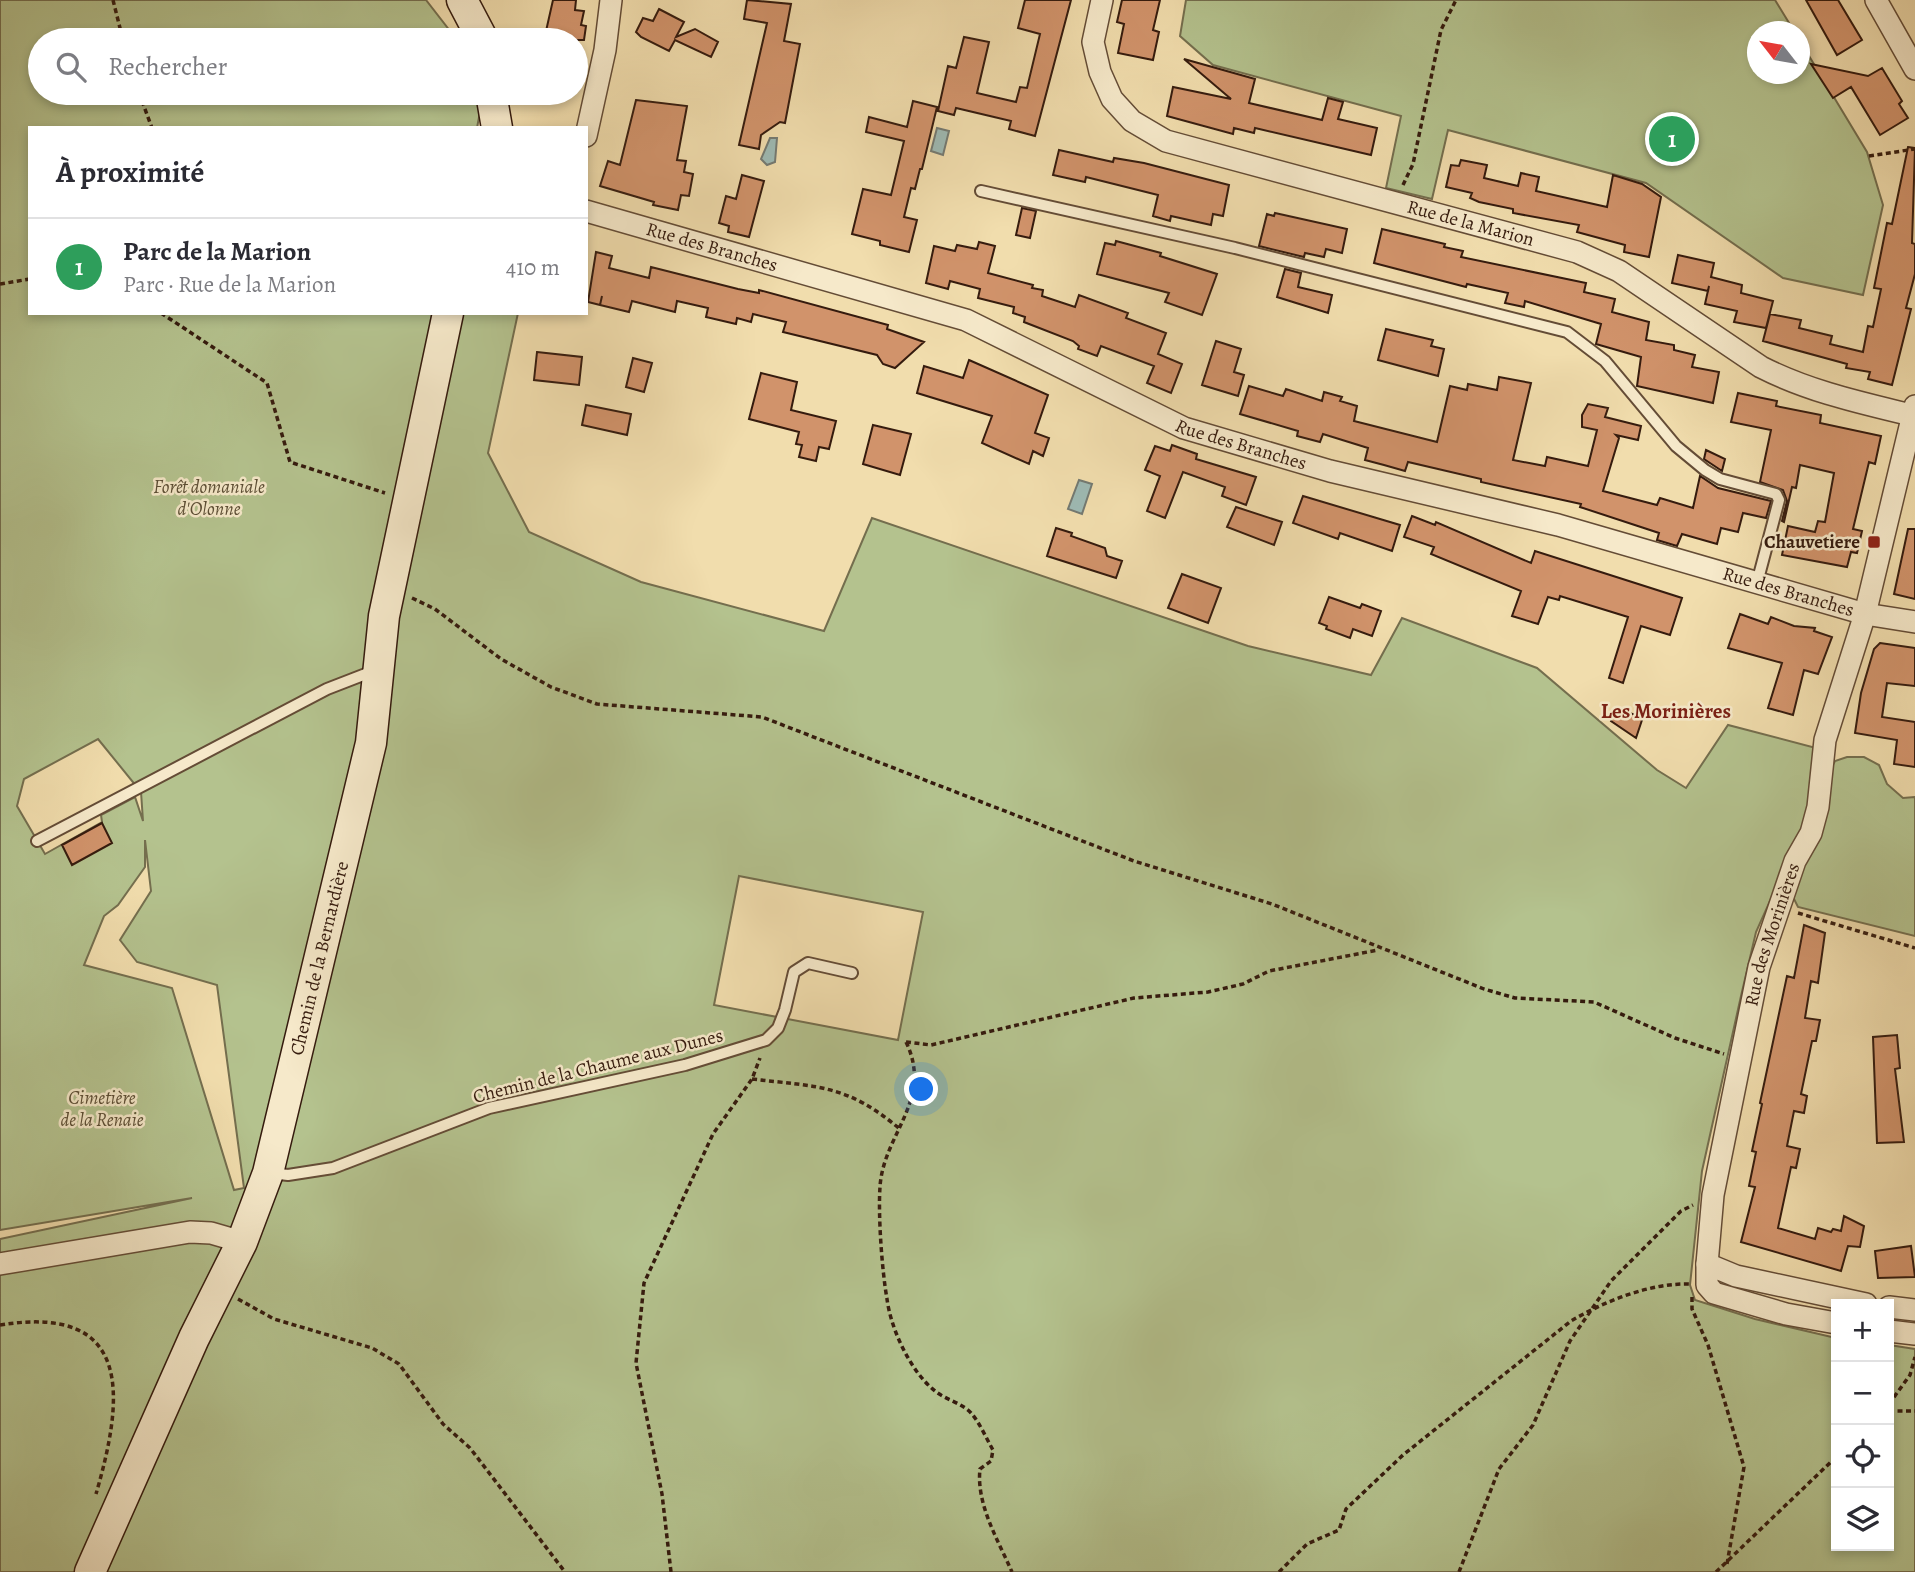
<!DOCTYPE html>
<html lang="fr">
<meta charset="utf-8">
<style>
:root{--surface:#fff;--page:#f2f2f3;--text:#2b2b33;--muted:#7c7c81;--line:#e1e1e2;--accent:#8f2418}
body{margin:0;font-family:Alegreya,serif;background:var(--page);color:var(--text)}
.controls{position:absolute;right:21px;bottom:21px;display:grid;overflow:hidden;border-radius:0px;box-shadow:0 4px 10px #0003}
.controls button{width:63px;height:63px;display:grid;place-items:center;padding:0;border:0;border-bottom:2px solid var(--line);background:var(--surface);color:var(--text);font:35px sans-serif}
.compass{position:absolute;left:1747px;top:21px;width:63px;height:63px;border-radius:50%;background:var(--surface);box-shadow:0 4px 10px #0003;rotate:301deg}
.you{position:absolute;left:922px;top:1090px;width:24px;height:24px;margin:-18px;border:5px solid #fff;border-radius:50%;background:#1a73e8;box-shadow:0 0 0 10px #1a73e833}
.badge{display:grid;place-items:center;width:46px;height:46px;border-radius:50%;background:var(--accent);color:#fff;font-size:23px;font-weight:700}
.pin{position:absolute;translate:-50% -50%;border:4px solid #fff;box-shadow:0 2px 7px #0006}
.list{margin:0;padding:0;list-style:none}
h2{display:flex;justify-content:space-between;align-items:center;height:91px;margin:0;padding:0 28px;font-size:30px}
h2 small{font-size:23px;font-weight:400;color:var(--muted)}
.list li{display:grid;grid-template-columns:46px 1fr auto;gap:21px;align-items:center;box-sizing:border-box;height:98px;padding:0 28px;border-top:2px solid var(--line)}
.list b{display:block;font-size:26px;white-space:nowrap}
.list p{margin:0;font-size:23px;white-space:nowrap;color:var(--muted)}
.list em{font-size:23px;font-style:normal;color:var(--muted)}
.icon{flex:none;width:38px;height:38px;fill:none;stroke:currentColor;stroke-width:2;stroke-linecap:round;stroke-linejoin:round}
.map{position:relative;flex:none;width:1915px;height:1572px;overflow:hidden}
.search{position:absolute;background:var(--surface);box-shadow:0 4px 10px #0003;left:28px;top:28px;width:560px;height:77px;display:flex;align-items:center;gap:18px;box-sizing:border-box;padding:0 24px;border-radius:38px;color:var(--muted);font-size:26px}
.panel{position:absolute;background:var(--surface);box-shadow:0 4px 10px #0003;left:28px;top:126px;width:560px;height:189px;border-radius:0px}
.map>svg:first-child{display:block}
.green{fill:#b4c28e;stroke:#746e4e;stroke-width:2;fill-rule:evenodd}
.water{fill:#9ebab4;stroke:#747a72;stroke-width:2}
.building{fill:#d1936b;stroke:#351b0e;stroke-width:2}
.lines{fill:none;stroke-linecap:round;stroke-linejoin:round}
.lane-casing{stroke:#644c36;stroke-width:14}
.street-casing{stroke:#644c36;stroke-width:24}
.secondary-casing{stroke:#351b0e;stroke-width:33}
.path{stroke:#351b0e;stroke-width:3.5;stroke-dasharray:5 3.5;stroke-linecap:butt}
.lane{stroke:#f6e9ca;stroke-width:10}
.street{stroke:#f6e9ca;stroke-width:21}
.secondary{stroke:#f6e9ca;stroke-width:30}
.poi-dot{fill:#8f2418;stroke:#f6e9ca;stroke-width:2.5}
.labels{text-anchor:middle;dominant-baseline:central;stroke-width:5;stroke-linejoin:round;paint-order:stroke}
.street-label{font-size:19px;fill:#351b0e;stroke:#f6e9ca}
.park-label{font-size:19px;font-style:italic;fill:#5b4d34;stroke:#f6e9ca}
.poi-label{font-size:19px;font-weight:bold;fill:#351b0e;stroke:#f6e9ca;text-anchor:end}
.neighbourhood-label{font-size:21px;font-weight:bold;fill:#7a1f14;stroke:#f6e9ca}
</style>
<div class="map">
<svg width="1915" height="1572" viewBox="0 0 1915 1572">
<rect width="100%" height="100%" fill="#f1ddad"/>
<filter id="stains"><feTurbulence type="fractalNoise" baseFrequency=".00286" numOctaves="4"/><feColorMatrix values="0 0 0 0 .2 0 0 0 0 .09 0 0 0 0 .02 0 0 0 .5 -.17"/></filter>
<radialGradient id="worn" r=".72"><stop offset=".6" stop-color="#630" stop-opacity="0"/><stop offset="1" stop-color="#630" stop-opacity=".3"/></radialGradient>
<path class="green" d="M0,0h426l31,40h-417v53h441l2,3 -6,32h-447v185h488l-30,140 41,79 112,50 183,49 48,-113 376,128 123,29 31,-57 135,50 120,102 29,18 42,-63 88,23 1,34 -16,50 -45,100 -15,64 -39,175 -12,114 5,15 60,19 81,19v208h53v-201l26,4v223h-1915v-333l192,-41 -192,32zM98,739l43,53 2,29 -8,-24 -34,18 1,7 -57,32 -28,-48 7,-27zM145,840l6,51 -31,49 17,22 80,23 27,203 -10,2 -62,-202 -88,-23 20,-49 14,-11 27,-38zM739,876l184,36 -25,128 -184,-35z
M1186,0h589l19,31 -36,1v42h42v-33l67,111 16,53 -20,90 -80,-17 -137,-95 -198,-53 -16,69 -46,-11 15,-72 -188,-51 -33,-29z
M1847,757h17l15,8 8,19 16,14 12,-1v139l-117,-29 -5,-10 34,-121 8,-15z"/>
<path class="water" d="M937,128l12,3 -6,24 -12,-4z
M770,138h7l-2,24 -8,3 -6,-6z
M1079,480l13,4 -10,30 -14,-5z"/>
<path class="building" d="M553,0h23l-1,10 9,1 -3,14 5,1 -2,14h-40z
M747,0l44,4 -7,37 16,3 -15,79 -5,-1 -19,13 -2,14 -20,-4 28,-122 -23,-4z
M1025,0h46l-36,136 -26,-7 2,-8 -55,-13 -2,7 -16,-4 10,-45 8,2 8,-31 25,5 -12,51 39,9 4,-15 7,1 13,-54 -22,-6z
M1122,0h38l-7,30 6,2 -6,28 -35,-7 6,-29 -7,-2z
M1806,0h32l24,40 -25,15z
M659,9l25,13 -8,15 19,-8 23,13 -7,15 -36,-17 -6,11 -28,-14 -5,-5 7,-14 10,3z
M1184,59l71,20 -6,24 73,17 6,-22 15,4 -5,17 39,9 -6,27 -116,-27 -1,5 -20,-5 -1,6 -66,-18 6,-29 58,12z
M1811,64l57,12 14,-8 20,33 -3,3 9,14 -28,17 -29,-48 -18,11z
M636,100l51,6 -10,54 9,1 -2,11 9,2 -4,22 -8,-1 -3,15 -25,-5 1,-3 -54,-16 8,-25 12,4z
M913,101l24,6 -15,62h-2l-5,20 -4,-1 -7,29 13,3 -8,32 -29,-7v-4l-28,-7 11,-45 28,6 13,-54 -38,-9 3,-15 38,10z
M1908,147l7,1 -3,95 3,1v30l-9,34 5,1 -19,76 -24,-6 2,-7 -24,-4 1,-4 -84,-23 7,-27 31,6 -2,8 33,8 -2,8 33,8 5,-26 5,1 8,-38 -7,-1 13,-65 5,1z
M1059,150l54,12 1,-4 30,5 85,22 -6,31 -10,-2 -2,11 -40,-9 -1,5 -17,-5 5,-21 -72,-18 -1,5 -32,-7z
M1461,160l26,5 -3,13 34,8 3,-13 18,4 -3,14 71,16 6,-32 29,9 19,13 -12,60 -25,-5 1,-7 -48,-13 2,-7 -66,-12v-4l-34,-7 -9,-4 2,-5 -26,-6 5,-22 8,1z
M742,175l22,6 -15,56 -21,-5 1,-6 -10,-3 7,-27 10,3z
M1022,208l14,3 -6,27 -14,-3z
M1275,213l72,16 -5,24 -16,-4 -2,8 -19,-4 -1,4 -45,-11 8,-32 7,2z
M1382,229l63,15 -1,3 19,4 -2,6 125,26 -2,9 31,7 -3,13 37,10 -3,18 28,5v5l21,5 -3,12 27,5 -6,31 -76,-17 4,-29 -45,-13 5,-20 -76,-23 -1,6 -19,-4 3,-10 -41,-9 -1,3 -92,-24z
M1116,241l45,12 -1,3 57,18 -15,41 -37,-13 4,-9 -72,-19 8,-31 10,2z
M979,242l16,4 -7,27 45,12 -1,3 11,2 -1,6 33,11 4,-12 49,18 -2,5 40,15 -8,21 24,10 -11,29 -24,-10 7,-17 -53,-20 -4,10 -19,-7 1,-3 -6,-5 -49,-19 1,-5 -12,-4 1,-6 -36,-9 2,-9 -30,-8 -2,8 -22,-6 8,-37 21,5 2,-6 20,4z
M596,252l16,4 -3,12 40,10 2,-11 87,22 21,4v-3l129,35 -1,4 37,13 -29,26 -12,-4 -6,-9 -94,-23 3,-10 -33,-8 -2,8 -14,-4 -1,6 -30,-7 2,-9 -31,-7 -2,11 -43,-11 -3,11 -29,-7 2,-9 -2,9 -12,-3z
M1678,255l36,8 -3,14 31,8 -1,8 32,8 -7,27 -32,-6 3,-11 -32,-7 4,-18 -1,5 -36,-8z
M1285,269l16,4 -3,14 34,8 -4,18 -51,-16z
M1386,329l47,11 -2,6 13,3 -6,27 -60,-16z
M1216,341l25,8 -7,23 10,3 -6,21 -36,-11z
M537,352l45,5 -3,28 -45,-5z
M633,358l19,5 -8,29 -18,-5z
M969,360l79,35 -13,38 14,5 -6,18 -10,-5 -4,13 -47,-21 10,-27 -75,-23 7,-27 39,12z
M761,373l36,9 -6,28 45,11 -7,28 -10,-2 -3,14 -17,-4 3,-12 -6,-1 3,-12 -50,-13z
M1499,377l32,6 -18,77 32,6 2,-9 41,9 9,-36 -15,-3v-12l6,-11 20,4 -3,9 36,9 -3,14 -22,-5 3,3 -16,53 54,14 3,-7 33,10 7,-32 18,12 53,13 -5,17 -23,-5 -5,19 -17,-4 -4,16 -35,-10 -5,12 -20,-6 2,-7 -79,-26 1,-3 -100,-22v-3l-73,-17 -3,9 -21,-6 -19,-5 3,-12 -45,-14 -3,8 -23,-6 1,-5 -58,-17 9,-28 34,10 3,-7 36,12 2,-9 18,5 -2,4 17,5 -3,15 83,21 13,-56 17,4 1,-6 29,6z
M1738,393l39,8 -1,5 45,9 -1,8 61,13 -6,28 -6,-2 -16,67 9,2 -5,22 -6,-1 -4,15 -65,-12 6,-29 27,6 3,-11 7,1 9,-49 -34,-8 -4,23 -4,-1 -8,35 -2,-1 5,-20 -4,-11 -23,-8 11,-52 -40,-8z
M586,405l45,9 -4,21 -45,-10z
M873,425l38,9 -11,41 -37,-11z
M1172,445l25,9 -1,5 60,18 -10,28 -24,-9 3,-9 -42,-15 -18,46 -18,-7 13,-35 -15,-6 10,-24 15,5z
M1706,450l19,9 -3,12 -18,-12z
M1303,496l97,29 -8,26 -52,-18 -2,6 -45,-16z
M1236,507l46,15 -8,23 -47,-18z
M1412,516l23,9 1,-3 95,41 4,-12 147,47 -12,37 -29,-9 -18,57 -14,-5 19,-61 -68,-21 -1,4 -11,-3 -10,27 -26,-8 9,-25 -90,-37 3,-7 -30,-10z
M1056,528l16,5 -1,3 34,12 2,8 15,5 -6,17 -69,-22z
M1908,529h7v70l-21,-5z
M1182,574l39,14 -13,35 -40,-15z
M1329,597l31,11 2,-4 19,7 -9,25 -19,-7 -3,9 -24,-9 1,-3 -8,-3z
M1740,614l28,10 3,-7 23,9 21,2 -1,3 18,6 -14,37 -14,-4 -11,45 -25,-7 14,-45 -54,-15z
M1880,643l35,5v38l-28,-3 -5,34 33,5v45l-21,-3 3,-24 -42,-7 6,-40 13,-44z
M1615,709l28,8 -7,21 -25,-17z
M102,823l10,20 -40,22 -10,-20z
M1804,925l21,8 -7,50 -7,-2 -6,37 15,2 -4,21h-4l-11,53 6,2 -3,17 -10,-2 -7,35 13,3 -4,19 -5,-1 -13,61 37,11 3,-11 13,4 2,-3 8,2 3,-15 20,10 -4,21 -12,-1 -7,25 -100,-29 14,-55 -6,-1 7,-34 -4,-1 10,-47 -2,-1 27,-127 7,2z
M1897,1035l3,33 -5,1 9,73 -27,1 -4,-106z
M1911,1246l4,31 -37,1 -3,-27z"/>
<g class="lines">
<defs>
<path id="lane" d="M981,191l254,57 332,84 38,29 71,85 29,24 15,9 56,15 3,6 -22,83
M37,841l290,-152 49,-19
M271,1173l17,2 45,-7 156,-60 196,-43 81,-25 12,-12 7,-18 9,-38 14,-9 44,10"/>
<g id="street">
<path id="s1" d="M1102,0l-9,42 7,30 12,27 20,22 34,20 411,111 42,19 142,96c49,25 101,36 154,49"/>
<path d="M1876,0l39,69"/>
<path d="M586,136l19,-86 6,-50"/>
<path id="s2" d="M586,211l380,109 218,108 146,43 228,54 307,89 50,8"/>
<path d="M0,1264l190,-32 21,1 31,9"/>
<path d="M1707,1264l29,12 130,28"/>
<path d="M1889,1307l26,3"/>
<path id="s3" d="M1836,1323l-50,-9 -72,-21 -7,-8v-21l6,-69 46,-228 36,-106 16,-28 7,-26 7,-67 40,-126 50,-208"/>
<path d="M1889,1331l26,3"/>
</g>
<g id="secondary">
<path d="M462,0l21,40"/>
<path d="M491,93l6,35"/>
<path id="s4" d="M90,1572l104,-234 48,-96 26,-69 103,-430 13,-127 64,-303"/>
</g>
</defs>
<use href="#lane" class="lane-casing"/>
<use href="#street" class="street-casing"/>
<use href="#secondary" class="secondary-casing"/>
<path class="path" d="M113,0l10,40
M139,93l13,35
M1869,156l46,-7
M1403,185l10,-21 28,-134 15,-30
M0,284l30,-5
M161,313l106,70 23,79 95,31
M412,598l23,11 66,50 50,28 46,17 165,13 372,144 138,43 212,85 31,9 79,4 81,36 49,16
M1798,913l117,35
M906,1042c28,58 -23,92 -26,145 -2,28 2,84 7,112 4,31 24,73 48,92 11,9 27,12 36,22 9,10 15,25 22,37l-2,11 -11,8c-4,35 18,71 32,103
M906,1042l25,3 203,-47 74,-6 35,-8 26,-13 109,-21
M752,1079c67,8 95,5 149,51
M1692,1297v12l16,36 36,122 -17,97
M238,1299l36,20 98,29 27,16 44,60 27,24 95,124
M0,1325c136,-22 123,76 96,169
M1889,1404l21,-29 5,-18
M1889,1411h26
M671,1572l-9,-78 -26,-131 8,-80 69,-149 39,-55 8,-21
M1279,1572l28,-28 32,-14 7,-21 57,-54 168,-134c34,-20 79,-38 118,-37
M1459,1572l40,-103 34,-44 37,-84 41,-60 70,-70 12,-6
M1716,1572l120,-115"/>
<use href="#lane" class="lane"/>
<use href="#street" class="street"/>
<use href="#secondary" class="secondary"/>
</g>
<rect class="poi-dot" x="1867" y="535" width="14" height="14" rx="3.5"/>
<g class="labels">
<g class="street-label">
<text stroke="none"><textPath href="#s1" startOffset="488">Rue de la Marion</textPath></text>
<text stroke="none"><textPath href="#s2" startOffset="131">Rue des Branches</textPath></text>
<text stroke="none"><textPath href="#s2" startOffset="698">Rue des Branches</textPath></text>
<text stroke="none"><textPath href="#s2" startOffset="1265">Rue des Branches</textPath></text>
<text stroke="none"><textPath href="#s3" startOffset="494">Rue des Morinières</textPath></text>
<text stroke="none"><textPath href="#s4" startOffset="658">Chemin de la Bernardière</textPath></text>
<text transform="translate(598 1066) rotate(-14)">Chemin de la Chaume aux Dunes</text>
</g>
<g class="park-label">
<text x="209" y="487">Forêt domaniale<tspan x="209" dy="22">d'Olonne</tspan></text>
<text x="102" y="1098">Cimetière<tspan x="102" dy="22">de la Renaie</tspan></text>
</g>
<g class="poi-label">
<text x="1860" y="542">Chauvetiere</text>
</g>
<g class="neighbourhood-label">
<text x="1666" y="711">Les Morinières</text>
</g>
</g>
<rect width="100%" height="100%" filter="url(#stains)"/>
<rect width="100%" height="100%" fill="url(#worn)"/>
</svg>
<div class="controls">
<button>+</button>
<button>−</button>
<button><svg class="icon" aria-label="locate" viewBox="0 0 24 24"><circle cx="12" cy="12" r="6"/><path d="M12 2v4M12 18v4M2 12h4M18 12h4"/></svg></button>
<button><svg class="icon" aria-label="layers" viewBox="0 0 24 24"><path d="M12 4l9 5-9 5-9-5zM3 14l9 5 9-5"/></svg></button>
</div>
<svg class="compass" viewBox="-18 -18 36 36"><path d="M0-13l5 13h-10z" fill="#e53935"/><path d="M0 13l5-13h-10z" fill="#7c7c81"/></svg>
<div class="you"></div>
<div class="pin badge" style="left:1672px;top:139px;background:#2e9e5b">1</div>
<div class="search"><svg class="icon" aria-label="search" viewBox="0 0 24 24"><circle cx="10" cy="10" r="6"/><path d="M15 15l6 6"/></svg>Rechercher</div>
<section class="panel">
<h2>À proximité<small></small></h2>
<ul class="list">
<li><span class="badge" style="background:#2e9e5b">1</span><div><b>Parc de la Marion</b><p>Parc · Rue de la Marion</p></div><em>410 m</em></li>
</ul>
</section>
</div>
